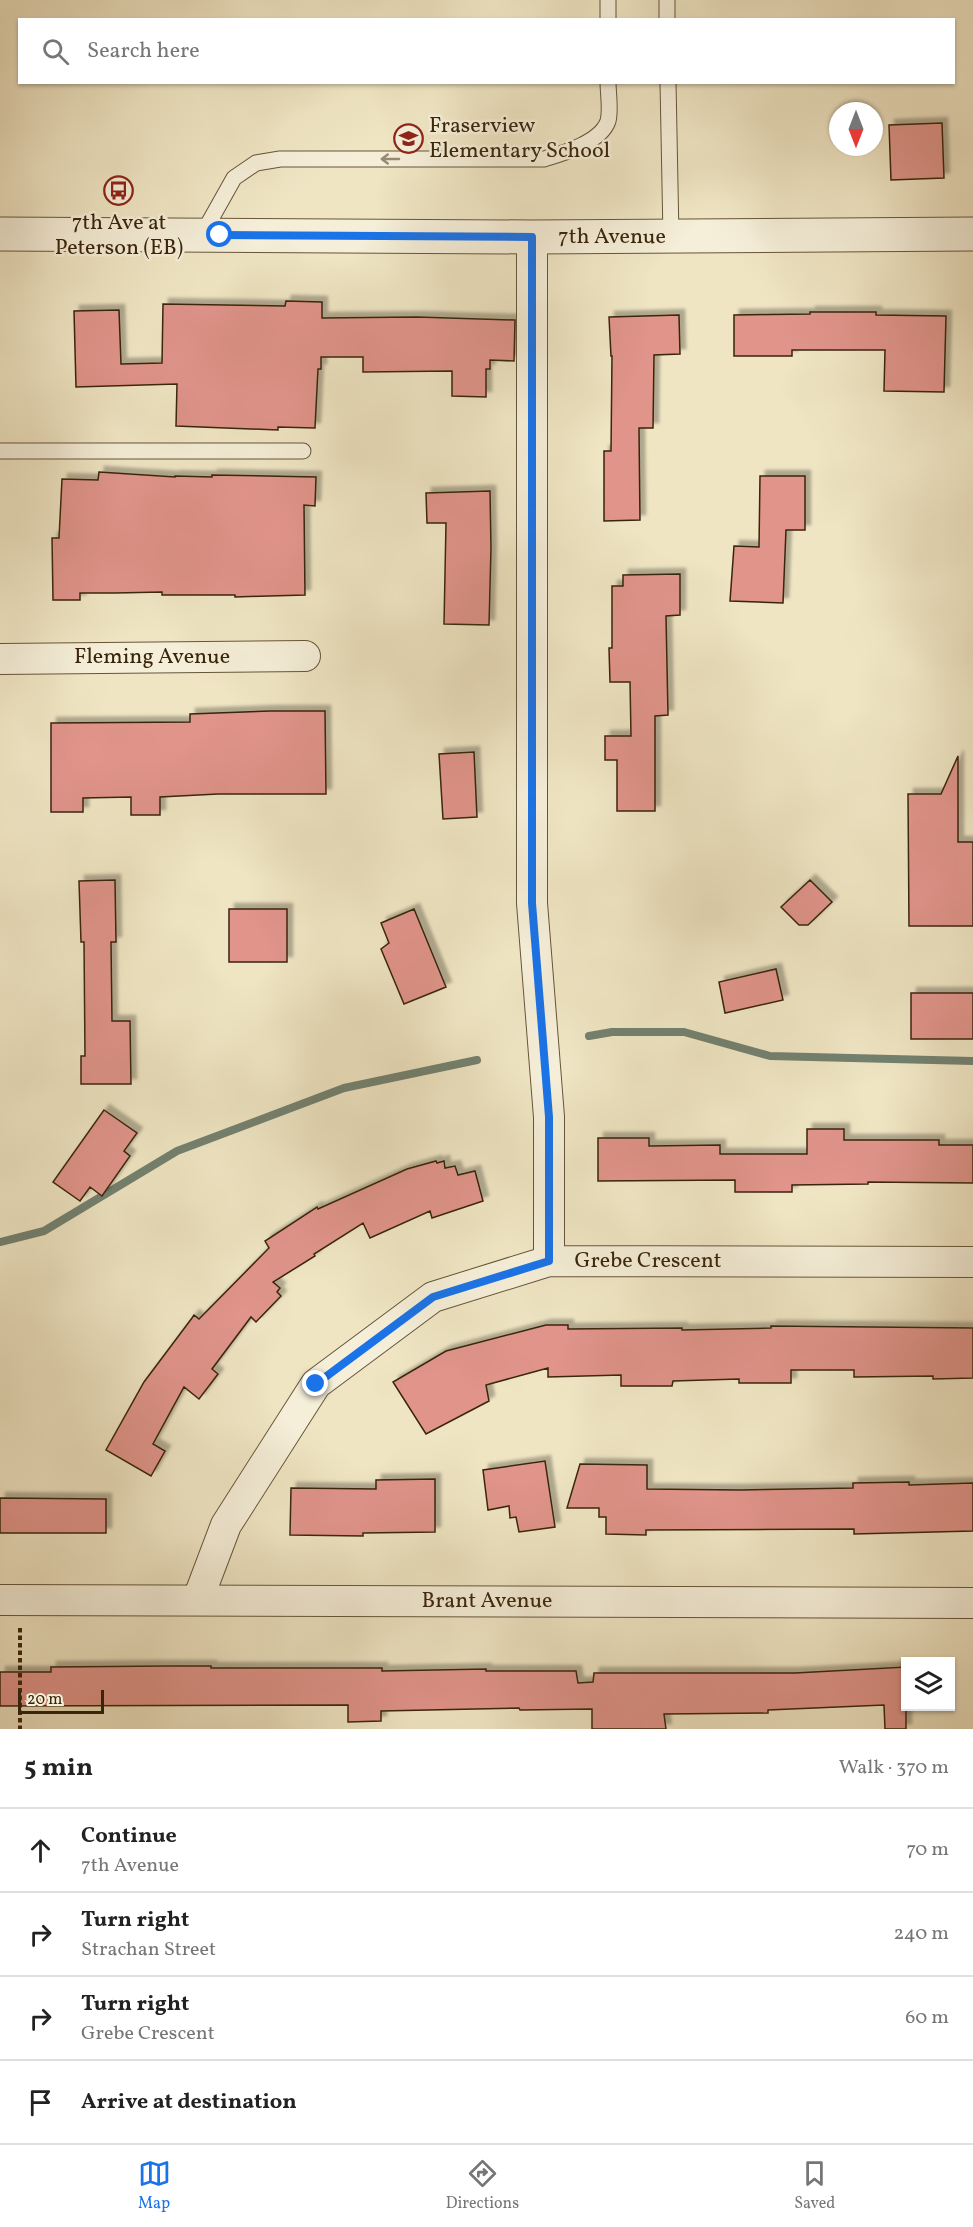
<!DOCTYPE html>
<meta charset="utf-8">
<style>
:root{--surface:#fff;--page:#f6f6f6;--text:#222;--muted:#767676;--line:#e0e0e0;--accent:#1a73e8}
body{margin:0;font-family:Vollkorn,serif;background:var(--page);color:var(--text)}
.controls{position:absolute;right:18px;bottom:18px;display:grid;overflow:hidden;border-radius:0px;box-shadow:0 2px 4px #0004}
.controls button{width:54px;height:54px;display:grid;place-items:center;padding:0;border:0;border-bottom:2px solid var(--line);background:var(--surface);color:var(--text);font:30px sans-serif}
.compass{position:absolute;left:829px;top:102px;width:54px;height:54px;border-radius:50%;background:var(--surface);box-shadow:0 2px 4px #0004;rotate:180deg}
.scale{position:absolute;left:18px;bottom:15px;width:86px;box-sizing:border-box;padding-left:6px;border:3px solid #39250b;border-top:0;font-size:16px;line-height:21px;white-space:nowrap;color:#39250b;-webkit-text-stroke:4px #f5eed8;paint-order:stroke}
.stop{position:absolute;width:18px;height:18px;margin:-14px;border:4px solid #1a73e8;border-radius:50%;background:#fff}
.stop.end{background:#1a73e8;border-color:#fff;box-shadow:0 2px 6px #0008}
.list{margin:0;padding:0;list-style:none}
h2{display:flex;justify-content:space-between;align-items:center;height:78px;margin:0;padding:0 24px;font-size:26px}
h2 small{font-size:20px;font-weight:400;color:var(--muted)}
.list li{display:grid;grid-template-columns:39px 1fr auto;gap:18px;align-items:center;box-sizing:border-box;height:84px;padding:0 24px;border-top:2px solid var(--line)}
.list b{display:block;font-size:22px;white-space:nowrap}
.list p{margin:0;font-size:20px;white-space:nowrap;color:var(--muted)}
.list em{font-size:20px;font-style:normal;color:var(--muted)}
.icon{flex:none;width:33px;height:33px;fill:none;stroke:currentColor;stroke-width:2;stroke-linecap:round;stroke-linejoin:round}
.map{position:relative;flex:none;width:973px;height:1729px;overflow:hidden}
.search{position:absolute;background:var(--surface);box-shadow:0 2px 4px #0004;left:18px;right:18px;top:18px;height:66px;display:flex;align-items:center;gap:15px;box-sizing:border-box;padding:0 21px;border-radius:0px;color:var(--muted);font-size:22px}
.sheet{height:414px;background:var(--surface)}
nav{display:flex;justify-content:space-around;align-items:center;box-sizing:border-box;height:84px;border-top:2px solid var(--line);background:var(--surface);font-size:16px;color:var(--muted)}
nav a{display:grid;justify-items:center;gap:3px}
nav .on{color:var(--accent)}
.map>svg:first-child{display:block}
.lines{fill:none;stroke-linecap:round;stroke-linejoin:round}
.stream{stroke:#738170;stroke-width:8}
.building{fill:#e0948a;stroke:#39250b;stroke-width:1.5;filter:url(#shadow)}
.service-casing{stroke:#665539;stroke-width:17}
.minor-casing{stroke:#665539;stroke-width:32}
.tertiary-casing{stroke:#665539;stroke-width:35}
.path{stroke:#39250b;stroke-width:4;stroke-dasharray:4.5 3;stroke-linecap:butt}
.service{stroke:#f5eed8;stroke-width:15}
.minor{stroke:#f5eed8;stroke-width:30}
.tertiary{stroke:#f5eed8;stroke-width:33}
.oneway{stroke:#978a72}
.route{stroke:#1a73e8;stroke-width:8}
.labels{text-anchor:middle;dominant-baseline:central;stroke-width:5;stroke-linejoin:round;paint-order:stroke}
.poi-label{font-size:22px;fill:#39250b;stroke:#f5eed8;text-anchor:start}
.street-label{font-size:22px;fill:#39250b;stroke:#f5eed8}
</style>
<div class="map">
<svg width="973" height="1729" viewBox="0 0 973 1729">
<defs>
<filter id="shadow"><feDropShadow dx="5.5" dy="-5.5" stdDeviation="1.5" flood-color="#0004"/></filter>
</defs>
<rect width="100%" height="100%" fill="#efe5c3"/>
<filter id="stains"><feTurbulence type="fractalNoise" baseFrequency=".00333" numOctaves="4"/><feColorMatrix values="0 0 0 0 .2 0 0 0 0 .09 0 0 0 0 .02 0 0 0 .5 -.17"/></filter>
<radialGradient id="worn" r=".72"><stop offset=".6" stop-color="#630" stop-opacity="0"/><stop offset="1" stop-color="#630" stop-opacity=".3"/></radialGradient>
<g class="lines">
<path class="stream" d="M589,1036l23,-4h72l86,24 203,5
M0,1242l44,-11 133,-80 167,-63 133,-28"/>
</g>
<path class="building" d="M942,123l2,55 -53,2 -2,-55z
M286,301l36,1v16l95,-1 98,3 -1,41 -24,-1v9h-4v28l-34,-1v-25l-89,1v-15h-42v12h-3l-3,59 -37,-1v3l-102,-4 1,-42 -101,3 -2,-76 45,-1 2,54 41,-1 1,-59 122,2z
M810,312h66v3l70,1 -2,76 -60,-1 1,-41h-93v6h-58v-41l76,-1z
M679,315l1,39 -26,1 -1,73h-14l1,92 -36,1v-70h7l1,-95h-1l-2,-39z
M99,472l76,5v-1l37,1v-2l104,2 -1,29 -11,-1 1,90 -70,2v-2h-73v-3l-47,1h-35v7h-27l-1,-62h7l3,-59 36,1z
M760,476h45v54h-19l-3,73 -53,-2 4,-55 25,1z
M490,491l1,57 -2,77 -45,-1 2,-101h-19l-1,-30z
M680,574v41l-14,1 2,99 -13,1v95h-38v-51h-12v-24h26l-1,-54h-20l-1,-34h3v-62h11v-11z
M270,711h55l1,83h-108l-58,3v18h-29v-18l-48,1v14h-32v-89l139,-1v-8z
M474,752l3,65 -34,2 -4,-65z
M958,756v86h15v84h-64l-1,-132h33z
M115,880l1,62h-5l1,79h18l1,63h-50v-28h4l-1,-114h-3l-2,-61z
M810,880l22,22 -24,23h-9l-18,-18z
M229,909h58v53h-58z
M414,909l32,78 -42,17 -23,-55 8,-6 -8,-20z
M776,969l7,31 -58,13 -6,-31z
M911,993h62v46h-62z
M104,1110l33,23 -13,18 6,5 -28,40 -12,-9 -10,14 -27,-19z
M807,1129h37v11h95v5h34v38l-105,-1v2l-76,1v7h-57v-12l-137,1v-43h51v8l71,-1v9h87z
M436,1161l1,2 7,-2 1,7 10,-2 3,9 17,-4 8,30 -51,17 -2,-7 -60,27 -7,-15 -49,31 1,2 -42,26 7,6 -3,4 4,4 -25,26 -5,-5 -39,52 6,5 -19,25 -15,-12 -31,57 12,7 -14,25 -45,-26 38,-68 48,-64 2,-3 5,4 70,-71 -4,-7 52,-34 1,2 89,-40z
M546,1325h22v4l114,-1v2l89,-2v-2l202,2v50l-40,1v-3l-79,1v-7h-63v13h-52v-4l-66,2 -1,5h-51v-11l-73,2v-9l-62,17 3,16 -63,33 -33,-52 53,-31z
M545,1461l10,66 -36,5 -3,-15 -6,1 -1,-12 -21,4 -5,-40z
M580,1464l67,1v24l93,1 113,-2v-5l56,-1v3l64,-2v48l-119,3v-5l-208,1v5l-40,-1v-17h-7v-9h-32z
M435,1479v53l-72,1v3l-73,-1 1,-47 85,1v-9z
M0,1498l106,1v34h-106z
M166,1666h45v2h171v3l104,-2v2h90l2,12 15,-1 1,-9h201l111,-6v62h-21l-1,-24 -116,5v3l-104,1 2,15h-74v-20l-72,1 -1,-2 -138,3v10l-33,1v-17l-348,1v-34h51v-5z"/>
<g class="lines">
<defs>
<path id="service" d="M608,0v20
M667,0v20
M668,82l3,155
M202,235l32,-57 22,-15 24,-4h264c20,-6 57,-17 64,-38 3,-11 0,-28 0,-39
M0,451h303"/>
<path id="minor" d="M532,237v666l17,214v144
M0,659l305,-3
M198,1599l28,-74 90,-141 117,-87 116,-36 424,1
M0,1600l973,3"/>
<path id="tertiary" d="M0,234l532,3 441,-3"/>
</defs>
<use href="#service" class="service-casing"/>
<use href="#minor" class="minor-casing"/>
<use href="#tertiary" class="tertiary-casing"/>
<path class="path" d="M20,1628v101"/>
<use href="#service" class="service"/>
<use href="#minor" class="minor"/>
<use href="#tertiary" class="tertiary"/>
</g>
<defs><path id="oneway-shaft" d="M-6 0H5M1.5-3L5.5 0L1.5 3" fill="none" stroke-width="1.6" stroke-linecap="round" stroke-linejoin="round" transform="scale(1.5)"/></defs>
<use class="oneway" href="#oneway-shaft" transform="translate(390 159) rotate(180)"/>
<g class="lines">
<path class="route" d="M220,235l312,2v666l17,214v144l-116,36 -117,87"/>
</g>
<defs>
<symbol id="school-ring" viewBox="-11 -11 22 22"><circle r="9.5" fill="#f5eed8" stroke="#8f2418" stroke-width="1.5"/><path d="M0-5L7-2L0 1L-7-2ZM-4 1L0 2.5L4 1V4Q0 6-4 4Z" fill="#8f2418"/></symbol>
<symbol id="bus-ring" viewBox="-11 -11 22 22"><circle r="9.5" fill="#f5eed8" stroke="#8f2418" stroke-width="1.5"/><path d="M-5-6H5V4H4V6H2V4H-2V6H-4V4H-5ZM-3.5-4V0h7V-4ZM-3.5 1.2v1.5H-2V1.2ZM2 1.2v1.5H3.5V1.2Z" fill="#8f2418"/></symbol>
</defs>
<g fill-rule="evenodd">
<use href="#school-ring" x="392" y="122" width="33" height="33"/>
<use href="#bus-ring" x="102" y="174" width="33" height="33"/>
</g>
<g class="labels">
<g class="poi-label">
<text x="429" y="126">Fraserview<tspan x="429" dy="25">Elementary School</tspan></text>
<text x="119" y="223" text-anchor="middle">7th Ave at<tspan x="119" dy="25">Peterson (EB)</tspan></text>
</g>
<g class="street-label">
<text x="612" y="237">7th Avenue</text>
<text x="152" y="657">Fleming Avenue</text>
<text x="648" y="1261">Grebe Crescent</text>
<text x="487" y="1601">Brant Avenue</text>
</g>
</g>
<rect width="100%" height="100%" filter="url(#stains)"/>
<rect width="100%" height="100%" fill="url(#worn)"/>
</svg>
<div class="controls">
<button><svg class="icon" aria-label="layers" viewBox="0 0 24 24"><path d="M12 4l9 5-9 5-9-5zM3 14l9 5 9-5"/></svg></button>
</div>
<svg class="compass" viewBox="-18 -18 36 36"><path d="M0-13l5 13h-10z" fill="#e53935"/><path d="M0 13l5-13h-10z" fill="#767676"/></svg>
<div class="scale">20 m</div>
<div class="stop" style="left:220px;top:235px"></div>
<div class="stop end" style="left:316px;top:1384px"></div>
<div class="search"><svg class="icon" aria-label="search" viewBox="0 0 24 24"><circle cx="10" cy="10" r="6"/><path d="M15 15l6 6"/></svg>Search here</div>
</div>
<section class="sheet">
<h2>5 min<small>Walk · 370 m</small></h2>
<ul class="list">
<li><svg class="icon" aria-label="ahead" viewBox="0 0 24 24"><path d="M12 20V5M6 11l6-6 6 6"/></svg><div><b>Continue</b><p>7th Avenue</p></div><em>70 m</em></li>
<li><svg class="icon" aria-label="right" viewBox="0 0 24 24"><path d="M7 20v-9h11M14 6l5 5-5 5"/></svg><div><b>Turn right</b><p>Strachan Street</p></div><em>240 m</em></li>
<li><svg class="icon" aria-label="right" viewBox="0 0 24 24"><path d="M7 20v-9h11M14 6l5 5-5 5"/></svg><div><b>Turn right</b><p>Grebe Crescent</p></div><em>60 m</em></li>
<li><svg class="icon" aria-label="arrive" viewBox="0 0 24 24"><path d="M6 21V4h12l-3 4 3 4H6"/></svg><div><b>Arrive at destination</b></div></li>
</ul>
</section>
<nav>
<a class="on"><svg class="icon" aria-label="map" viewBox="0 0 24 24"><path d="M3 6l6-2 6 2 6-2v14l-6 2-6-2-6 2zM9 4v14M15 6v14"/></svg>Map</a>
<a><svg class="icon" aria-label="directions" viewBox="0 0 24 24"><path d="M12 3l9 9-9 9-9-9zM9 14v-3h6M13 9l2 2-2 2"/></svg>Directions</a>
<a><svg class="icon" aria-label="saved" viewBox="0 0 24 24"><path d="M7 4h10v16l-5-4-5 4z"/></svg>Saved</a>
</nav>
